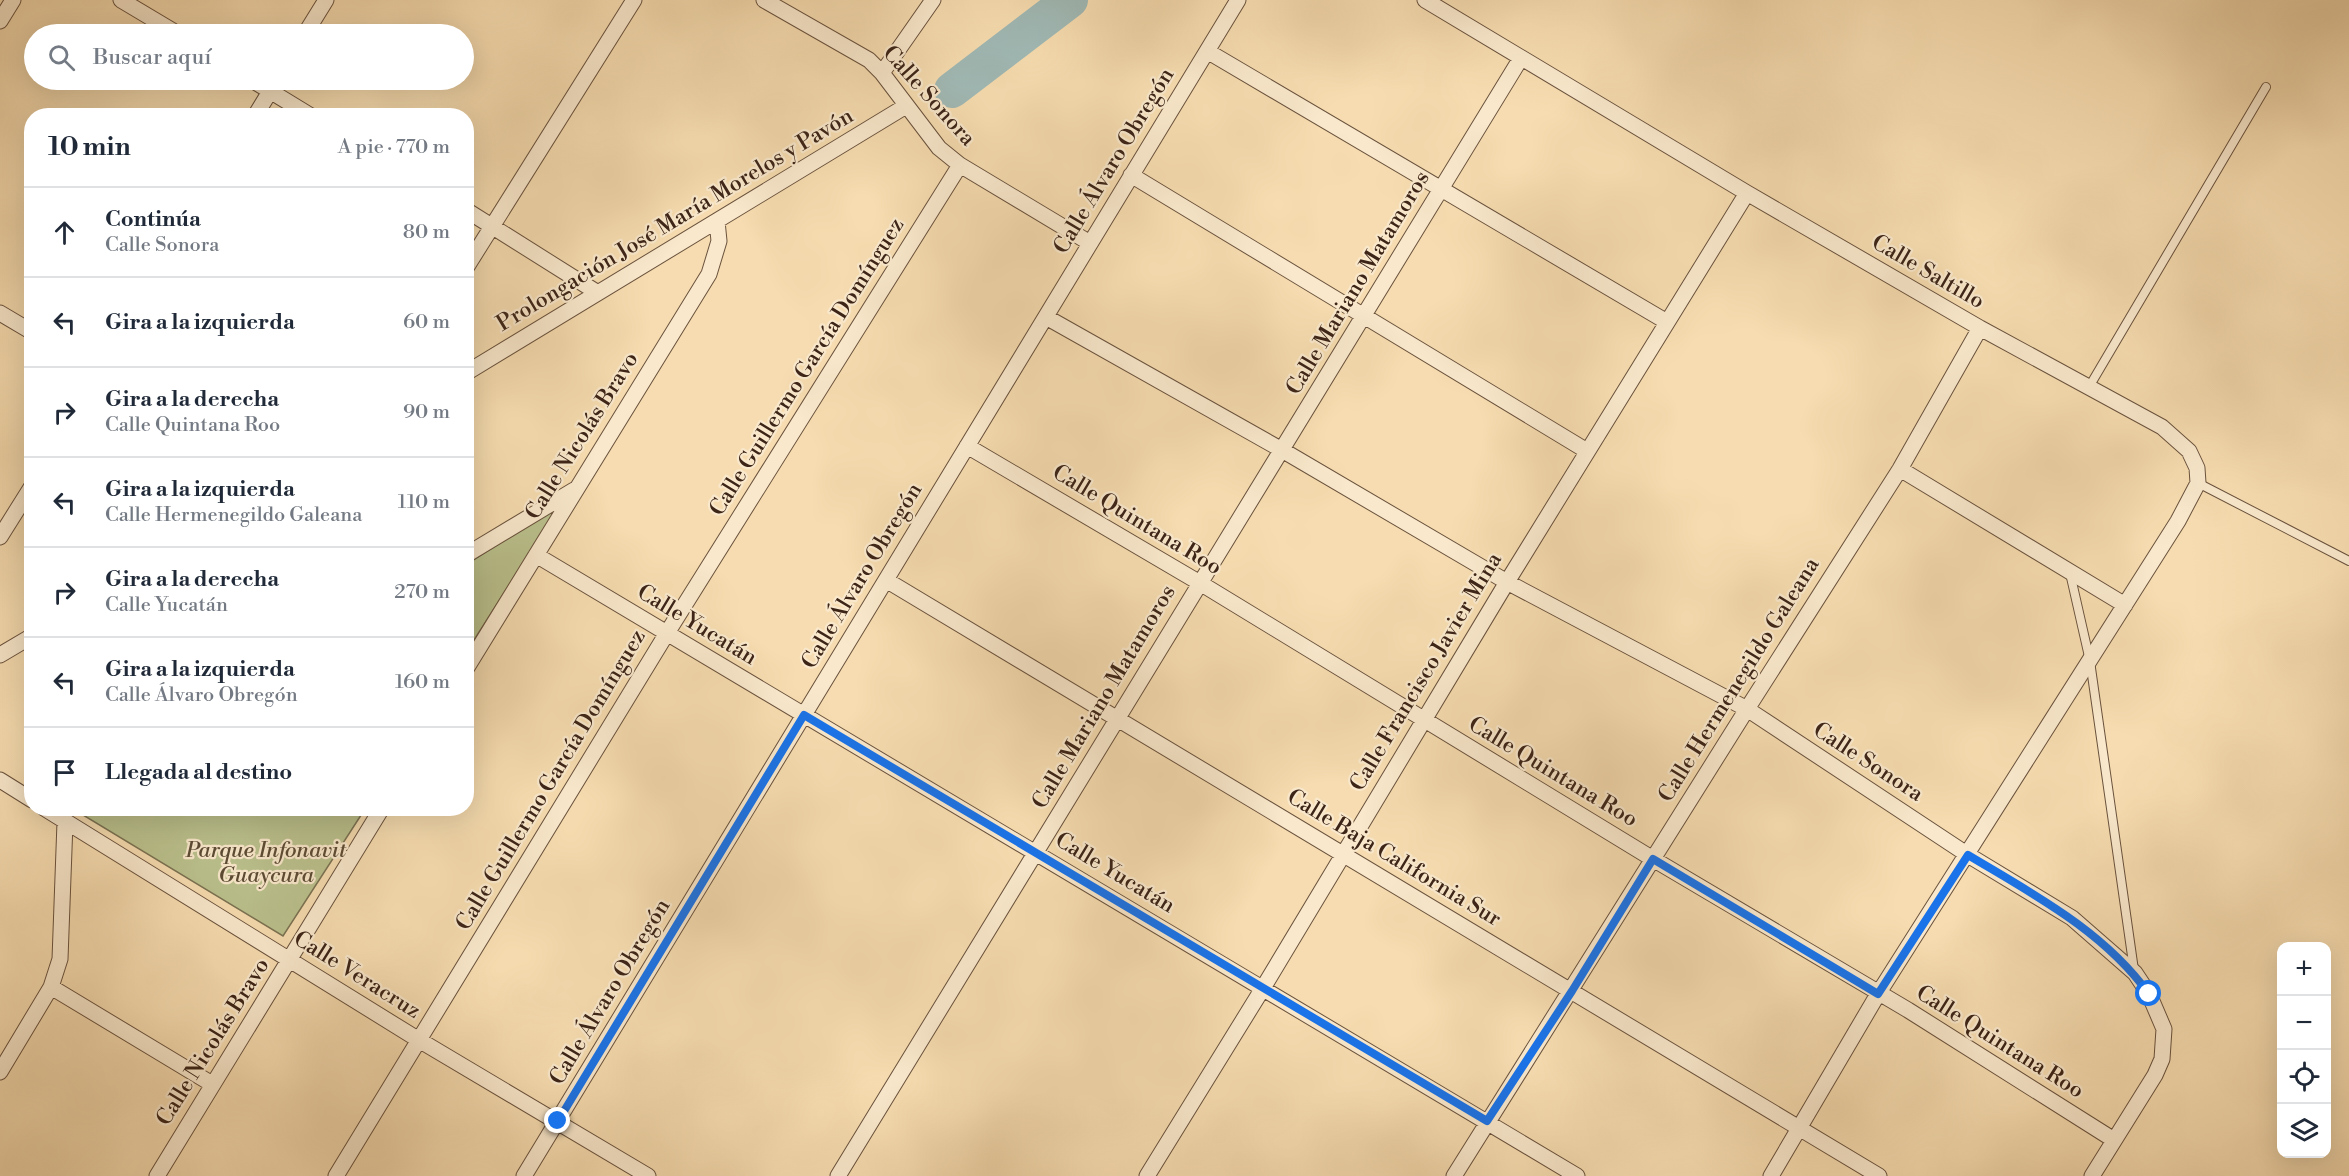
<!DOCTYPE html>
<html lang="es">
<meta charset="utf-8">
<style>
:root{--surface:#fff;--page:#f6f6f7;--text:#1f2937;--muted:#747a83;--line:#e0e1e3}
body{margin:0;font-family:"Libre Bodoni",serif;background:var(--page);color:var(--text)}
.controls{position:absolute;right:18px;bottom:18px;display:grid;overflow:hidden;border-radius:12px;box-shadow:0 6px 24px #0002}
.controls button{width:54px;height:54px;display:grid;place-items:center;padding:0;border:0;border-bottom:2px solid var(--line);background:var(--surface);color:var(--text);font:30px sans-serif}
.stop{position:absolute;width:18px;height:18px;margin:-14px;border:4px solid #1a73e8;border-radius:50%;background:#fff}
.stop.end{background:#1a73e8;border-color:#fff;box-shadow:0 2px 6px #0008}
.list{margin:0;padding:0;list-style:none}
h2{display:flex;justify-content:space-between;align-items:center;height:78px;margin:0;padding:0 24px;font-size:26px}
h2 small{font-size:20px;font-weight:400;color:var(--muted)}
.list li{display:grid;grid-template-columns:39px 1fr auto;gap:18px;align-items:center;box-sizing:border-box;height:90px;padding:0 24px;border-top:2px solid var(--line)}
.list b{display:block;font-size:22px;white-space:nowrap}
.list p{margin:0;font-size:20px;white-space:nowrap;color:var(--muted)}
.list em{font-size:20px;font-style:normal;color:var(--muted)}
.icon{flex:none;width:33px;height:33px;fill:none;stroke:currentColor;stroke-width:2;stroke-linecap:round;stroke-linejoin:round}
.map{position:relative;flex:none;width:2349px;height:1176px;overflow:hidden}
.search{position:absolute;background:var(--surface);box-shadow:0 6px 24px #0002;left:24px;top:24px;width:450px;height:66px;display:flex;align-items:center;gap:15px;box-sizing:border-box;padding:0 21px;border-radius:33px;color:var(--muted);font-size:22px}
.panel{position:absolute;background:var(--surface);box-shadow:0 6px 24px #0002;left:24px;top:108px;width:450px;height:708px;border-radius:24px}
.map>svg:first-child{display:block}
.green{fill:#bac18d;stroke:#7b7252;stroke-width:1.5}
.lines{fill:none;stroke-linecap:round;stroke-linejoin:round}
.river{stroke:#a0b9b5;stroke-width:36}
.service-casing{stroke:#6a523d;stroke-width:10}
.minor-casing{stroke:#6a523d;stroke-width:17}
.service{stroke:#f9e8cc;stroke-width:8}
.minor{stroke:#f9e8cc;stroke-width:15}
.route{stroke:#1a73e8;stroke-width:8}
.labels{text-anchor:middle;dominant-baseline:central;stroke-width:4.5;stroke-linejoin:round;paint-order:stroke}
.street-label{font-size:22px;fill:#3c2417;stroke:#f9e8cc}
.park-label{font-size:22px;font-style:italic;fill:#5c4b34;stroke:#f9e8cc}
</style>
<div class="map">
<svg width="2349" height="1176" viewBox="0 0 2349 1176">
<rect width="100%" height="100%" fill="#f6dcb0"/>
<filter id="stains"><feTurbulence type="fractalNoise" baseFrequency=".00333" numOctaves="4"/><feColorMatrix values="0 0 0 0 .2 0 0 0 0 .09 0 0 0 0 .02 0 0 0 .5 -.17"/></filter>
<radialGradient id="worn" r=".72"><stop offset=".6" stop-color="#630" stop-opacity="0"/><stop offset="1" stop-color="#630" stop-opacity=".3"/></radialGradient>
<path class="green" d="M561,504l-94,147v-87z
M84,808h281v1l-82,127 -205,-124z"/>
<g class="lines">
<path class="river" d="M952,90l118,-90"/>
<defs>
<path id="service" d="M2089,387l177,-300
M2198,483l151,78
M2070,573l20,88 44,309"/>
<path id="minor" d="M121,0l57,34
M764,0l105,60 13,13 57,75 21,17 130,78
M1425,0l322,193 233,135 182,99 27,24 8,17 1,15 -20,38 -300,473 -107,182
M0,21l13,-21
M305,34l21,-34
M1207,51l460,271
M882,73l51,-73
M252,80l59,36
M255,116l22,-36
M1131,175l456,276
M466,210l132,83
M466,268l168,-268
M0,313l32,19
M1046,317l236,133 225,132 240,127 221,146 104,63 63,55 14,21 15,35 -2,30 -7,16 -63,101
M466,373l440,-267
M967,446l233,137 453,276 255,151 206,130
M1900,469l225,136
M0,537l32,-51
M466,555l108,-65
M536,555l1041,621
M886,580l993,596
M0,655l32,-19
M466,669l243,-395 10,-33 -2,-20
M0,780l32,20
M44,808l375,232 229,136
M51,987l161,97
M0,1072l51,-85 9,-28 5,-137
M157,1176l225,-368
M336,1176l331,-543 293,-468
M524,1176l714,-1176
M838,1176l683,-1118
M1147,1176l116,-188 244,-406 240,-389
M1454,1176l293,-467 153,-240 80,-141"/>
</defs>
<use href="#service" class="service-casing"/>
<use href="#minor" class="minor-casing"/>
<use href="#service" class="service"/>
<use href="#minor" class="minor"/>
</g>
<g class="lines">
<path class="route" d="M558,1121l246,-406 683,406 85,-130 81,-132 225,135 90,-139c65,39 136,76 181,139"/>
</g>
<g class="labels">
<g class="street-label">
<text transform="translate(929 96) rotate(48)">Calle Sonora</text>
<text transform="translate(1114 161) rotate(-59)">Calle Álvaro Obregón</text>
<text transform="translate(675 220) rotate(-31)">Prolongación José María Morelos y Pavón</text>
<text transform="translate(1928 272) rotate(30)">Calle Saltillo</text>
<text transform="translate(1358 283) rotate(-59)">Calle Mariano Matamoros</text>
<text transform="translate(807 367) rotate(-58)">Calle Guillermo García Domínguez</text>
<text transform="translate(582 436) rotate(-58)">Calle Nicolás Bravo</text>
<text transform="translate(1137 520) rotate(31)">Calle Quintana Roo</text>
<text transform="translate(862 576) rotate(-59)">Calle Álvaro Obregón</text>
<text transform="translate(697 625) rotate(31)">Calle Yucatán</text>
<text transform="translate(1426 672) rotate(-59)">Calle Francisco Javier Mina</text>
<text transform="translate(1739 680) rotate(-58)">Calle Hermenegildo Galeana</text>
<text transform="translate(1104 697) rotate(-59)">Calle Mariano Matamoros</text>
<text transform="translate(1868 762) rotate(33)">Calle Sonora</text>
<text transform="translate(1553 772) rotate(31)">Calle Quintana Roo</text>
<text transform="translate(551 780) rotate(-59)">Calle Guillermo García Domínguez</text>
<text transform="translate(1394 858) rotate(31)">Calle Baja California Sur</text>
<text transform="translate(1115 873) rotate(31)">Calle Yucatán</text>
<text transform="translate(357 975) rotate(32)">Calle Veracruz</text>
<text transform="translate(610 992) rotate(-59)">Calle Álvaro Obregón</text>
<text transform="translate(213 1042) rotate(-58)">Calle Nicolás Bravo</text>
<text transform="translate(2000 1042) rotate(32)">Calle Quintana Roo</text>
</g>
<g class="park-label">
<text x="266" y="850">Parque Infonavit<tspan x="266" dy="25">Guaycura</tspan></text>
</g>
</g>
<rect width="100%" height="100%" filter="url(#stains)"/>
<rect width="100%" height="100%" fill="url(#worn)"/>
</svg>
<div class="controls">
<button>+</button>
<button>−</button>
<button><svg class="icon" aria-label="locate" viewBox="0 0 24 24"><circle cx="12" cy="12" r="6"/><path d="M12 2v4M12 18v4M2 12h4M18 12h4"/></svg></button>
<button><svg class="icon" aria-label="layers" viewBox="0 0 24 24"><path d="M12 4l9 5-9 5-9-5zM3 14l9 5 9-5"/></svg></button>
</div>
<div class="stop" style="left:2149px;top:994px"></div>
<div class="stop end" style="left:558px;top:1121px"></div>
<div class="search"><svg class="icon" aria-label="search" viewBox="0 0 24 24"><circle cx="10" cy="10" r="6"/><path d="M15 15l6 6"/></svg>Buscar aquí</div>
<section class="panel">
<h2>10 min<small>A pie · 770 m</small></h2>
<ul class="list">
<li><svg class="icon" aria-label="ahead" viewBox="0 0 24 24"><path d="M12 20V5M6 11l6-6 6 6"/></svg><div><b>Continúa</b><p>Calle Sonora</p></div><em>80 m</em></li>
<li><svg class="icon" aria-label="left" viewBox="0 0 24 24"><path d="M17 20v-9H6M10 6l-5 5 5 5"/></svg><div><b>Gira a la izquierda</b></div><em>60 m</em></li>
<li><svg class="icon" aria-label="right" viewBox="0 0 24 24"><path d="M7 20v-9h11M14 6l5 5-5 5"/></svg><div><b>Gira a la derecha</b><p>Calle Quintana Roo</p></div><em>90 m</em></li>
<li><svg class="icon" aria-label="left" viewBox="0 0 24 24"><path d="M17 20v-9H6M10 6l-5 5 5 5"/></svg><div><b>Gira a la izquierda</b><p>Calle Hermenegildo Galeana</p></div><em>110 m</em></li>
<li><svg class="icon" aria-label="right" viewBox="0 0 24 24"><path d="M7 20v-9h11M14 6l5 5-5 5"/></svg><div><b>Gira a la derecha</b><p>Calle Yucatán</p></div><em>270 m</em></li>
<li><svg class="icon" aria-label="left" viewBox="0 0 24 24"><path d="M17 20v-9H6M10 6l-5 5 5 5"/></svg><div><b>Gira a la izquierda</b><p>Calle Álvaro Obregón</p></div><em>160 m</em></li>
<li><svg class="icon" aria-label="arrive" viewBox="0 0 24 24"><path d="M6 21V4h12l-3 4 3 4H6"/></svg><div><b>Llegada al destino</b></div></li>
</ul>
</section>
</div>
